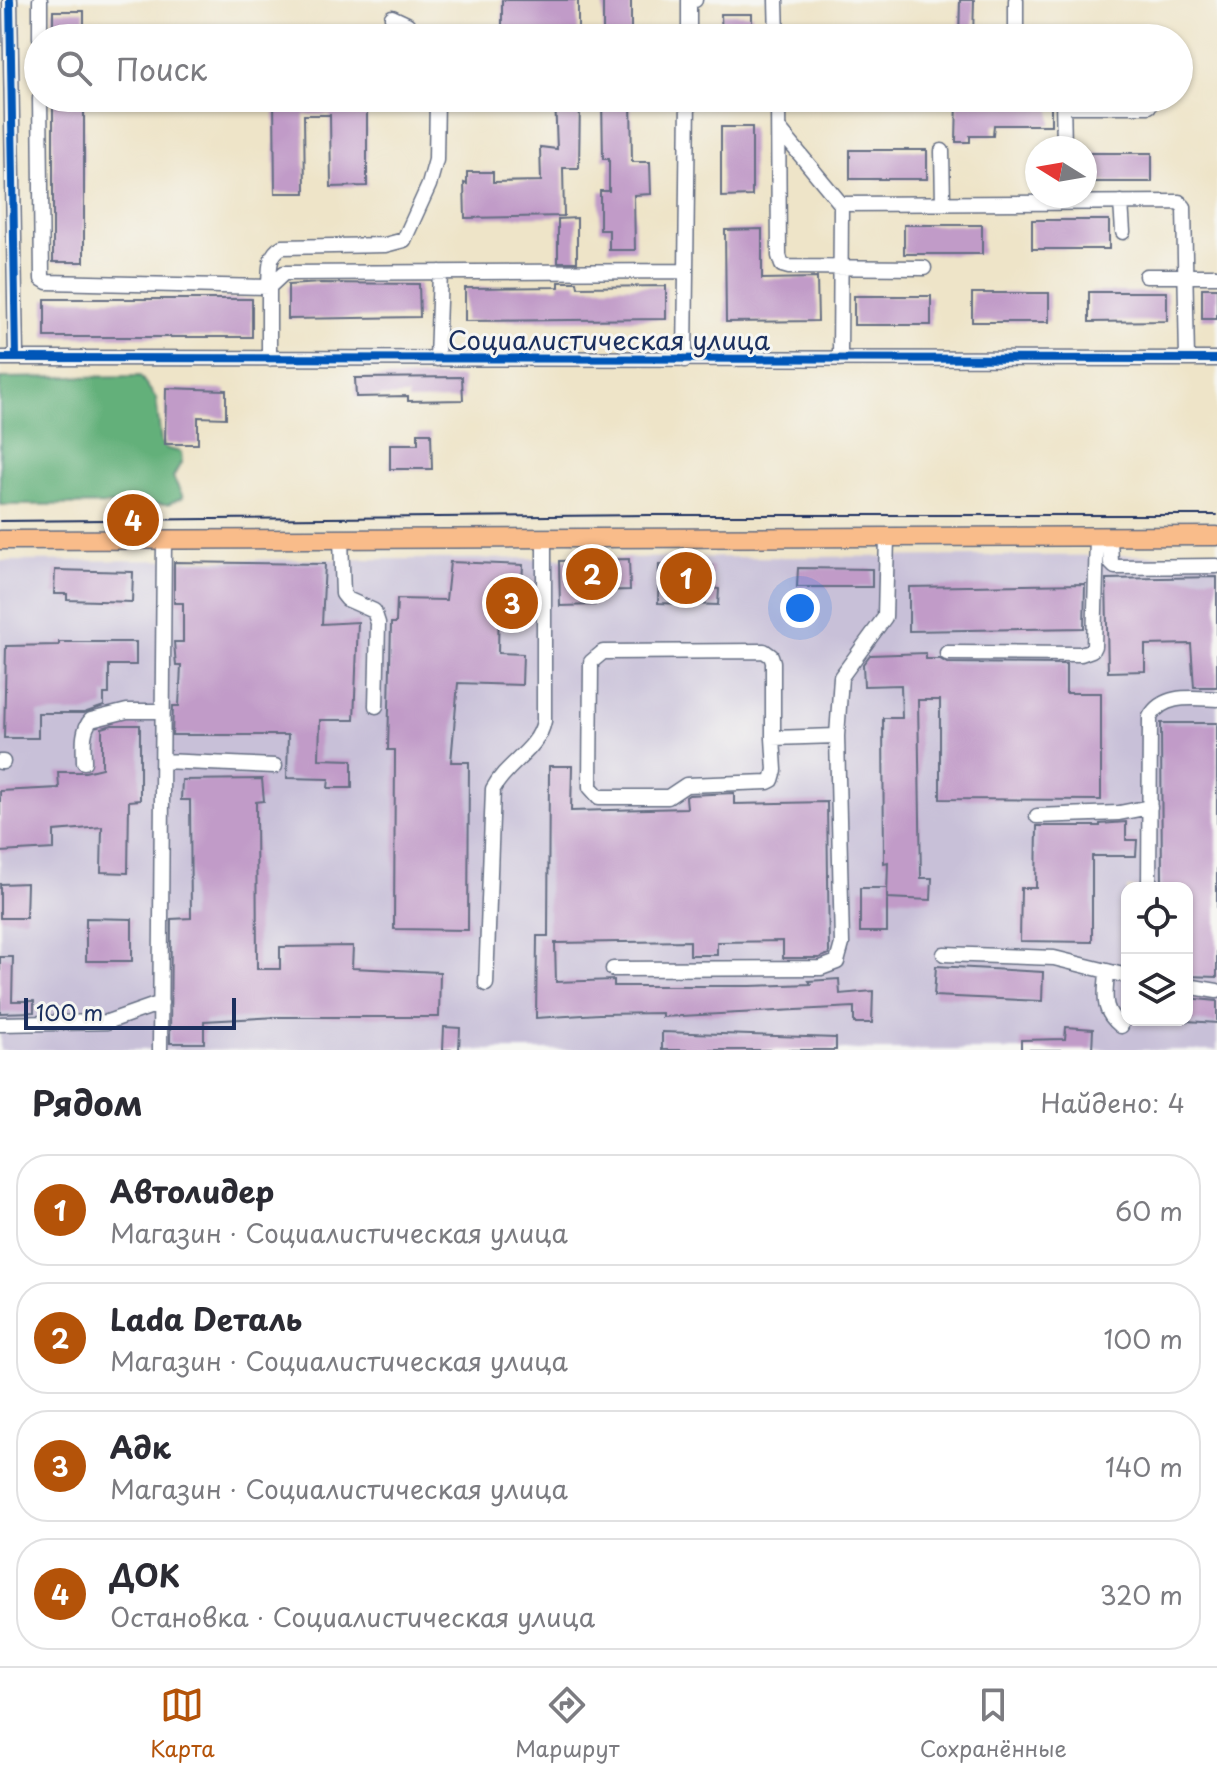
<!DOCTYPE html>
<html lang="ru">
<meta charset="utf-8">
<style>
:root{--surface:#fff;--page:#f7f7f7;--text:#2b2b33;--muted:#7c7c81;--line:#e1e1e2;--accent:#b45309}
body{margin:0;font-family:"Playpen Sans",sans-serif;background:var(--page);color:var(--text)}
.controls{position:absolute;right:24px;bottom:24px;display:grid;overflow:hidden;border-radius:16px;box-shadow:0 2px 6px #0004}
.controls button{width:72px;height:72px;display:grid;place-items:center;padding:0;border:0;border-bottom:2px solid var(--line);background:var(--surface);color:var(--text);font:40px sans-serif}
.compass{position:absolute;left:1025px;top:136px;width:72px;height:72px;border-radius:50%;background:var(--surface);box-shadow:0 2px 6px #0004;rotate:281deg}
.scale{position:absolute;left:24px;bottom:20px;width:212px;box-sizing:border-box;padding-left:8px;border:4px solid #1b2f5e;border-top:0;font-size:22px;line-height:28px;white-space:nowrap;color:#1b2f5e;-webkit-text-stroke:6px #f6f6f2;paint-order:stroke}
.you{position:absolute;left:800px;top:608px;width:28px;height:28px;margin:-20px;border:6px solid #fff;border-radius:50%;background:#1a73e8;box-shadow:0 0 0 12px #1a73e833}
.badge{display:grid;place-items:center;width:52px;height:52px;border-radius:50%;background:var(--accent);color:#fff;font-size:26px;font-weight:700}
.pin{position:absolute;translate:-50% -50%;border:4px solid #fff;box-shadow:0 2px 8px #0006}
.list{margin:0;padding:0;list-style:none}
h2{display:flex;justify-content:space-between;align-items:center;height:104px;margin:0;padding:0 32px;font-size:34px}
h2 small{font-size:26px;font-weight:400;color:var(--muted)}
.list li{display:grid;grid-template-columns:52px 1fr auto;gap:24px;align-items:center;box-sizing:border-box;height:112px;margin:0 16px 16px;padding:0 16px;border:2px solid var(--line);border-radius:32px}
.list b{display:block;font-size:30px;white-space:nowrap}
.list p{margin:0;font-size:26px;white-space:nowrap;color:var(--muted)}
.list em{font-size:26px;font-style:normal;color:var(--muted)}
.icon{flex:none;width:44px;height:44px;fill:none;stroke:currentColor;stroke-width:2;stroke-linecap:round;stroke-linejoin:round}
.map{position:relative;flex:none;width:1217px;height:1050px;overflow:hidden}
.search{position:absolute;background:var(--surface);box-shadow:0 2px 6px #0004;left:24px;right:24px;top:24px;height:88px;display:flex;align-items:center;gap:20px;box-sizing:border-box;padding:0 28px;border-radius:44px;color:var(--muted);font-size:30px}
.sheet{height:616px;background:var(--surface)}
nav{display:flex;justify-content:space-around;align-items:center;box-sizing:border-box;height:112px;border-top:2px solid var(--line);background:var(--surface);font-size:22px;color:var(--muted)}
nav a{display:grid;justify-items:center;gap:4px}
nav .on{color:var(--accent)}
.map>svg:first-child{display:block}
.industrial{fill:#c8c0d8;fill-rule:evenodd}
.forest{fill:#63b07a;stroke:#3f706c;stroke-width:2}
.building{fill:#c19bc8}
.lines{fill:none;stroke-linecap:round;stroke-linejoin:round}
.minor-casing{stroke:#656e83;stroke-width:17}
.major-casing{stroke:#656e83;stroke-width:21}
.minor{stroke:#fff;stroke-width:14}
.major{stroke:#f9bc8a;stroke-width:18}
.tram{stroke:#1b2f5e;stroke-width:2}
.cycleway-casing{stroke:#f6f6f2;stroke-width:13}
.cycleway{stroke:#0057b8;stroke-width:8}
.labels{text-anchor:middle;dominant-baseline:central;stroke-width:6;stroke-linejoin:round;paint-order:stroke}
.street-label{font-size:26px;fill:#1b2f5e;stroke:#f6f6f2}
</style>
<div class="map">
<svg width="1217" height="1050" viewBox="0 0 1217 1050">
<rect width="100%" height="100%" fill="#f6f6f2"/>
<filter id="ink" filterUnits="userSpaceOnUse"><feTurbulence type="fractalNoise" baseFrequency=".0125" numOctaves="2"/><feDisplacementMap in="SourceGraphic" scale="16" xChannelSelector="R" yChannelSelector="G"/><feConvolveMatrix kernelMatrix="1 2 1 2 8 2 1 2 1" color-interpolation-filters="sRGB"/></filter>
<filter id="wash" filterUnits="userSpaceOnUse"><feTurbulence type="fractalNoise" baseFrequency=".006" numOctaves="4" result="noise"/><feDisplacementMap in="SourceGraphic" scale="32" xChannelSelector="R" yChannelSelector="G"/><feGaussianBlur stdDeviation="1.8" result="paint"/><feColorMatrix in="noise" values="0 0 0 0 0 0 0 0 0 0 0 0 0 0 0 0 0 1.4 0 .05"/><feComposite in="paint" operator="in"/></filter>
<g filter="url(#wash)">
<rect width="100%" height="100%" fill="#eee4c8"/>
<path class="industrial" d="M1217,555v495h-1217v-489zM1127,888h60v132h-60z"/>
<path class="forest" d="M140,376l16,22 5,44 4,6 16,4 1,9 -9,16 10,20 -15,7 -168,1v-127z"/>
<g id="blocks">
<path class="building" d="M502,0h76v38h-76z
M603,0h28v38h-28z
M960,0h14l-1,38h-14z
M53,11h31v27h-31z
M721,14h31v24h-30z
M53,98h31v164h-31z
M274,98h93v88l-36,1 -1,-72h-26l1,78h-30z
M555,98h25l-1,70h-16l1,48 -99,2 -1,-35 3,1v-12h26v10l48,-1 -1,-34 17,2z
M602,98h29l1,64h18l1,32 -17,1 1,55h-26v-20h-9v-39h9v-32h-6z
M957,98h94v27h-57l-1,11h-23v6h-14z
M721,127h31v69l-31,1z
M850,150h77v29h-77z
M1085,153h67v29h-67z
M577,218v44h-19v-43z
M1032,220h77v29h-77z
M904,225h78v29h-78z
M762,229v50l55,-1 1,43 -92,1 -1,-92z
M559,282h18l1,5 88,-1v33l-201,2v-33l94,-1z
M321,283l98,1 1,33 -132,2v-34z
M1202,288h15v31h-15z
M1089,292h78v29l-78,1z
M972,293h77v29h-77z
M854,296h77v29h-77z
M45,299h207v38h-207z
M462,377l1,23 -55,1v-5l-52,1 -1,-19z
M166,388l60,2v28l-28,-1v27h-33z
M418,433h13l1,36h-42v-25h28z
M629,559l1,31 -35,1v14l-35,1 -1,-45z
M174,562l151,2 -3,60 36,-2 -4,98h-34l-1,39 33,1v28h-24l1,-9 -42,-1 1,-43h-116l1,-29h6l2,-40h-5l-2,-24h9v-39h-9z
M450,562l73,3 -2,38 -22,-1 -1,51 25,1 -1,31 -64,-2 -7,79h18l-1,168 -74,-1 1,-179h-7l3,-127h5l1,-24 49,1z
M659,564l54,2 -1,22 7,1 -1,16 -60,-2z
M798,568l74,1v18h-75z
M55,570l78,2 -1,30 -65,-2v-6h-13z
M1217,577v110h-23l-3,-43 -46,1v26l-37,1 -2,-93z
M1085,584l-1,44 -175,3v-44z
M59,642h77v23h-27v29h-5v12l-20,7h-46v25h-34l2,-92 53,-1z
M926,653v6h14l7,4 119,1v29h35v107l-161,-1v-99h-22l3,178h11l-1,22 -44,-2 1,-36 -4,1 -1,-145h19l-1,-33 -37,1 -1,-22 7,-9z
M1161,723h56v254l-30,-1v-88h-25z
M112,725h28v75l-11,1 -1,72 -27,-1 1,-45 -48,4v18l-54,3v-61l59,-3 -1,-16h27l17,-4v-40z
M549,766h23l-1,45 116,-3 -1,-11 3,-2 45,-2v11l93,-2 2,152 -10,4h-36v-17l-66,1v13h-27v-14l-135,2 1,39 58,-2v6h136l61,-2 -2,-3 30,-2 1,15 33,-3 -1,32h-18v-16l-192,10v-4l-63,1 -63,4 1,-82h11z
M262,779l2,22 -8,1 1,167h23v-22l73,-1 -1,22 88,4 -1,45h-161l-74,4v22h-34l1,-124 20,-1 -1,-118h-9l1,-20z
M1126,822v18h11l-1,16h-44v86l-72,-1 1,-53h15l1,-62h63v-2z
M27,883l-1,35h-26v-34z
M860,888h27v44h-27z
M86,918l46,1v42h-46z
M0,957h13l-1,44h22v11l-34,1z
M936,966l107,6 -1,29 -108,-5z
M1187,998l30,3v22l-30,-2z
M444,1027l16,1 -1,22h-16z
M1066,1027l27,2 -1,21h-71v-10l44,-1z
M662,1032l174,6v12h-174z"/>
</g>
</g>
<g filter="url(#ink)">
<use href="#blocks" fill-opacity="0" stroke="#656e83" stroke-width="2"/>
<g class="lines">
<defs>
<path id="minor" d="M10,0l6,358
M40,0v38
M776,0l1,38
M1016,0v34l2,4
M392,17l15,7 13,14
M689,38v-38h6
M40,98l2,181 5,3 222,5v72
M778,98l1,158 3,9 7,2 135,1
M1063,98l1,50
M1063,106h86
M779,129l62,75
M942,151l1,52
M1121,202l2,30
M1146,276h71
M269,287l15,-14 402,-2
M269,287c1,-15 -2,-32 13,-40l103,-2 19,-5 25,-55 7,-25 1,-62
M0,358l1217,1
M437,359l3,-87
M840,359l1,-155 338,-2 5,5 3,152
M685,360l3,-262
M1110,537l1,26 4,4 102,-1
M341,539l2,55 4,5 27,12 4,12 -2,83
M947,653l134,1 11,-4 2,-4 3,-109
M773,738l2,32 -3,10 -4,2 -82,3 -18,12h-69l-9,-10 1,-125 12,-10 161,-1 7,5 2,6v76l64,-2 4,-59 44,-60 2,-80
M163,761l112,5
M0,762h3
M84,762c0,-13 -3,-31 7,-42l36,-9h36
M1037,816l82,-3 31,-6
M1149,888l1,-171c13,-24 43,-19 67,-18
M944,954l110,4 73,18
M613,969l208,-1 16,-6 5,-18 -5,-208
M1107,971c-1,24 -7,38 14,55
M486,984l7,-195c14,-27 45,-38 51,-68v-183
M1187,986l30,5
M0,1024l107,-2 54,-19
M160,1050l4,-511"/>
<path id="major" d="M0,540l1217,-4"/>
</defs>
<use href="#minor" class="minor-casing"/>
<use href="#major" class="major-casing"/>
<use href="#minor" class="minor"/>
<use href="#major" class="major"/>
<path class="tram" d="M0,521l649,-6h568"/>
<defs>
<path id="cycleway" d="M10,0l6,358
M0,358l1217,1"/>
</defs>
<use href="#cycleway" class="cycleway-casing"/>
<use href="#cycleway" class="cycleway"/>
</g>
</g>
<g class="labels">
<g class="street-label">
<text x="609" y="339">Социалистическая улица</text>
</g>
</g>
</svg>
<div class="controls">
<button><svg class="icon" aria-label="locate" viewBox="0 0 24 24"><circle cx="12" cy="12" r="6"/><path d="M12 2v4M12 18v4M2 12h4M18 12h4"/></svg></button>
<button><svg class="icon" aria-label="layers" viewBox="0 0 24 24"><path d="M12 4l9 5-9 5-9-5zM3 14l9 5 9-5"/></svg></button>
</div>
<svg class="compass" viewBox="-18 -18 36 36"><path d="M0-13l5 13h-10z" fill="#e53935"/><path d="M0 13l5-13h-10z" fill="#7c7c81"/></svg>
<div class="scale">100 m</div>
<div class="you"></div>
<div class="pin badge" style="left:686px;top:578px">1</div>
<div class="pin badge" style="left:592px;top:574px">2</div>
<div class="pin badge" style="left:512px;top:603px">3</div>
<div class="pin badge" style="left:133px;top:520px">4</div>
<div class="search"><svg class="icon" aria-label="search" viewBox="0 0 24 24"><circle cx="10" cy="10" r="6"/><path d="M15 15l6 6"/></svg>Поиск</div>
</div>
<section class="sheet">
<h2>Рядом<small>Найдено: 4</small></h2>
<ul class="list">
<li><span class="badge">1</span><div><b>Автолидер</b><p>Магазин · Социалистическая улица</p></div><em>60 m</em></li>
<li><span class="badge">2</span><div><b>Lada Dеталь</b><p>Магазин · Социалистическая улица</p></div><em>100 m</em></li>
<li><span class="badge">3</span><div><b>Адк</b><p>Магазин · Социалистическая улица</p></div><em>140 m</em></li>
<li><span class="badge">4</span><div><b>ДОК</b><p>Остановка · Социалистическая улица</p></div><em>320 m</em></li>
</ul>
</section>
<nav>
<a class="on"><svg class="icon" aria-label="map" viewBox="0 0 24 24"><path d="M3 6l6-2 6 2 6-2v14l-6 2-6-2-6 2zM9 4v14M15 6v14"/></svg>Карта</a>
<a><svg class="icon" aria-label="directions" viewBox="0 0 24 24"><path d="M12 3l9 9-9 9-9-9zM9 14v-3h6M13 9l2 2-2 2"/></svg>Маршрут</a>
<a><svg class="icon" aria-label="saved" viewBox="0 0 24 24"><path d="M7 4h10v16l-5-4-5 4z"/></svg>Сохранённые</a>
</nav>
